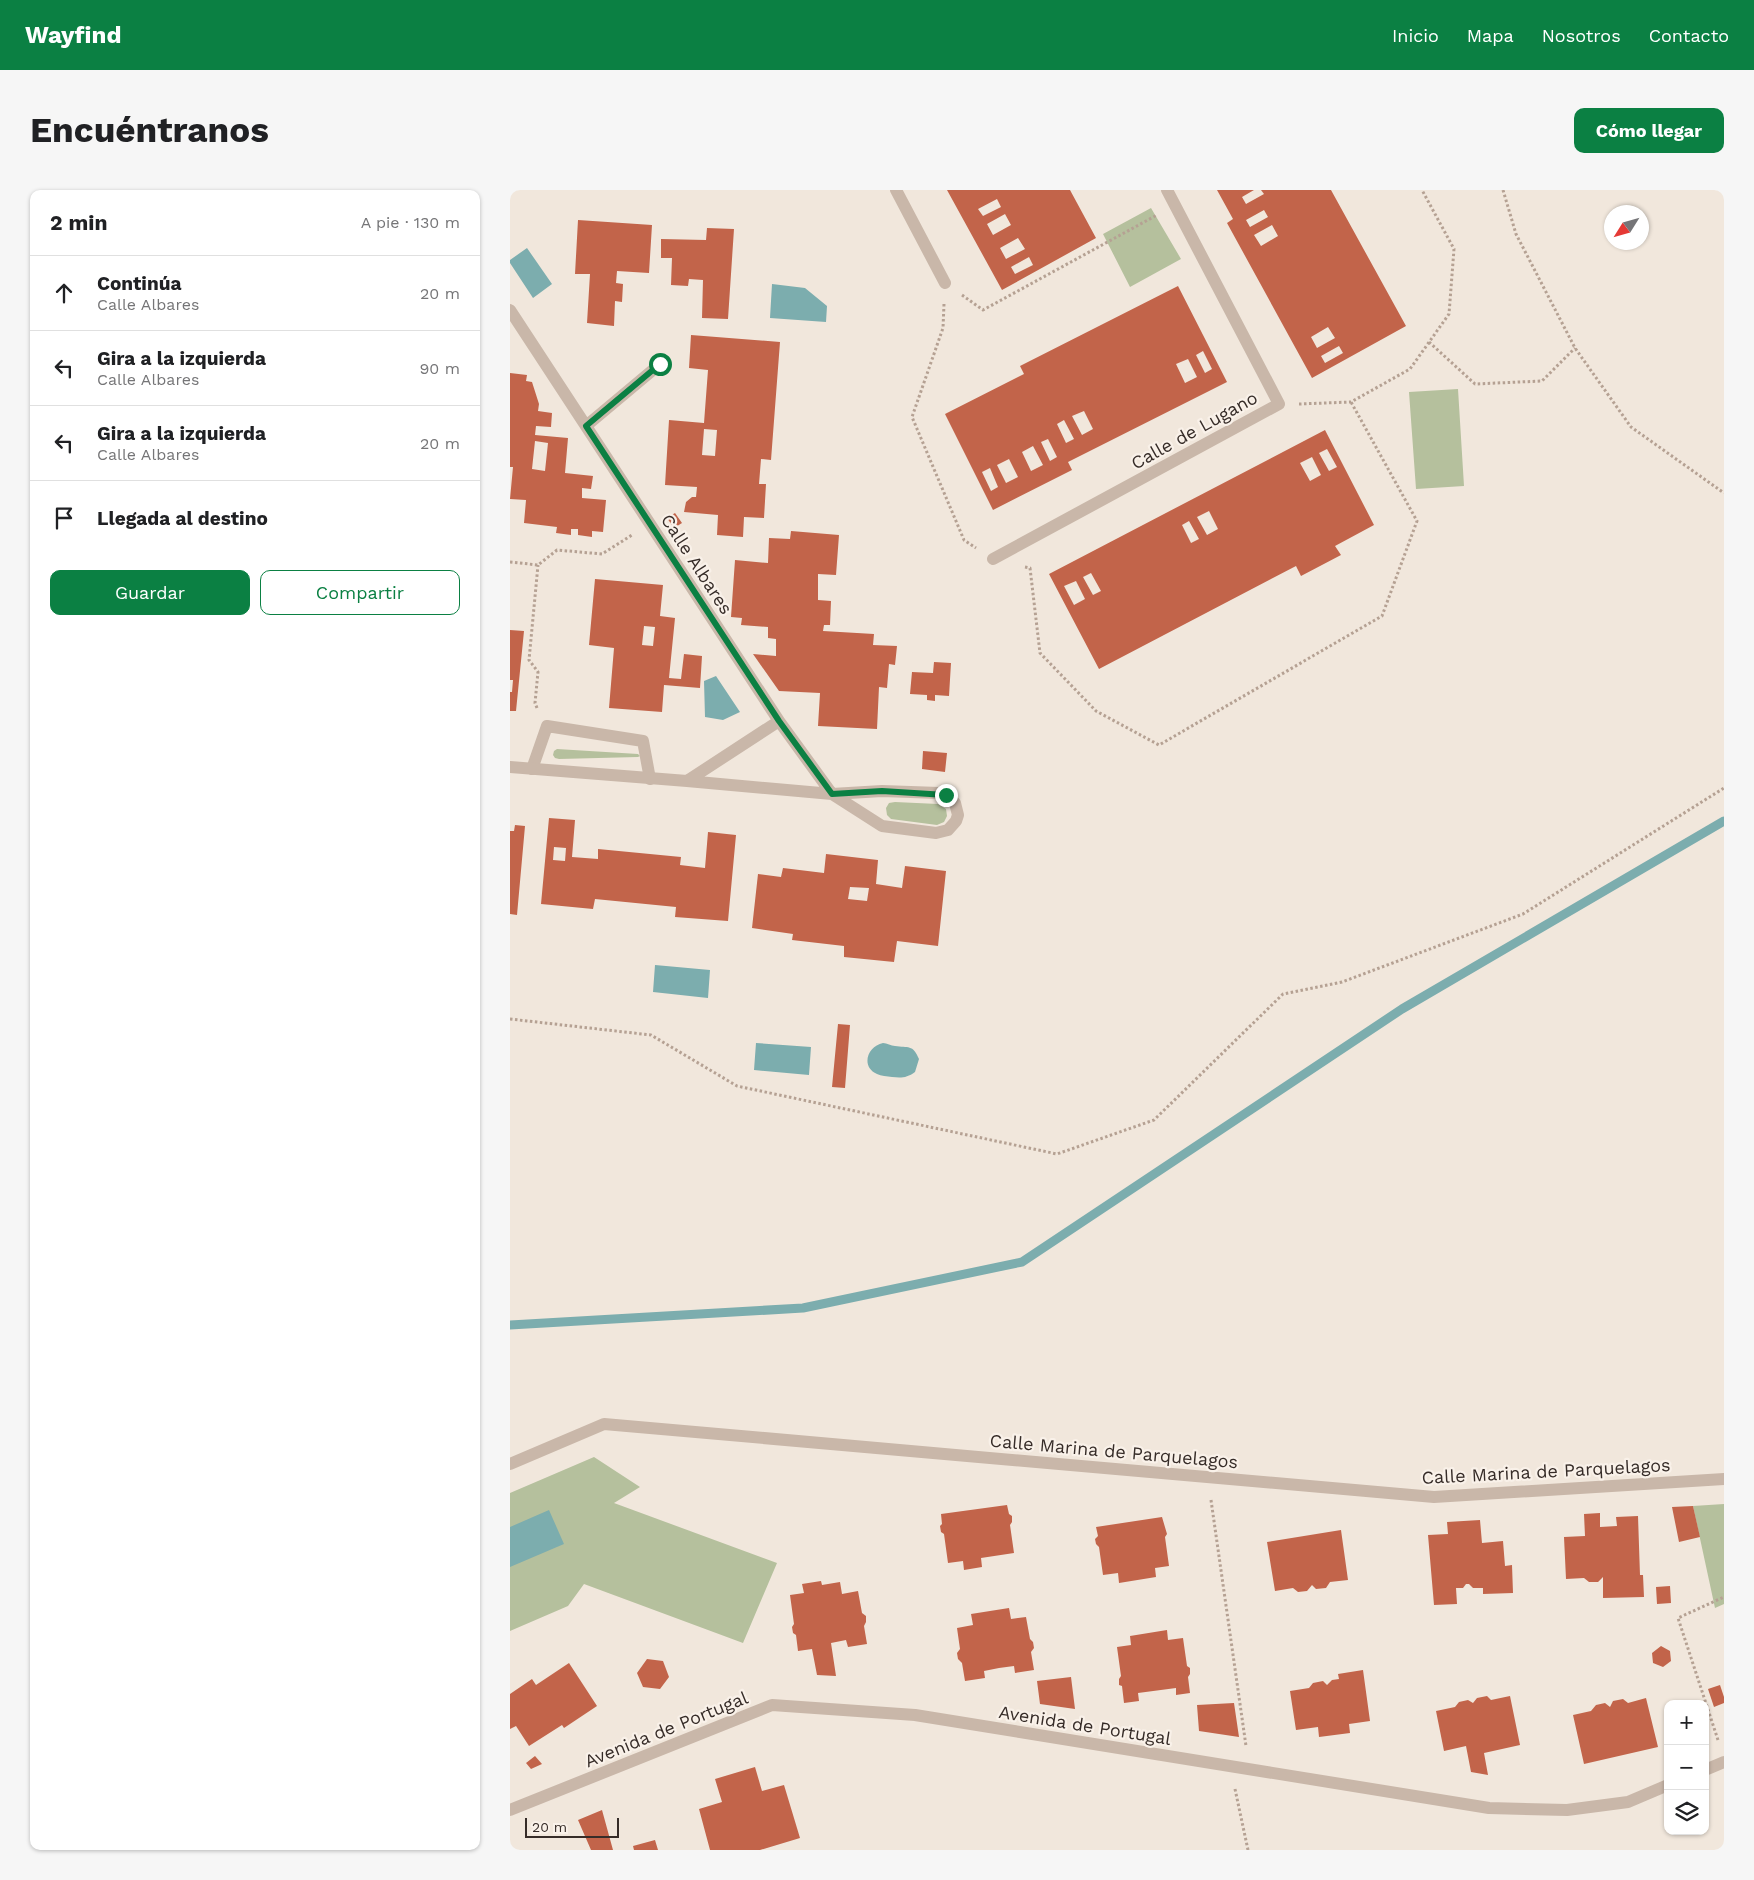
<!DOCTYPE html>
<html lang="es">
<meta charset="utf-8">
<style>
:root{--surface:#fff;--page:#f6f6f6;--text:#202124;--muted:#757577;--line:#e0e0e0;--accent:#0b8043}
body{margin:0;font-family:"Work Sans",sans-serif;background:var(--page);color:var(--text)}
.controls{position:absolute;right:15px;bottom:15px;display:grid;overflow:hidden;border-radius:10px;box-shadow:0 1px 4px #0004}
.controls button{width:45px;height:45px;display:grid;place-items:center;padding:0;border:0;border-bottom:1px solid var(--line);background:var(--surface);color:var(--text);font:25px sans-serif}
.compass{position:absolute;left:1094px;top:15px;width:45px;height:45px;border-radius:50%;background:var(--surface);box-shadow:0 1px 4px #0004;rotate:233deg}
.scale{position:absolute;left:15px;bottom:12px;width:94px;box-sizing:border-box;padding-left:5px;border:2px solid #362c28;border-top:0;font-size:14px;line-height:18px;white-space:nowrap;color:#362c28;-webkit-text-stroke:4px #f9f1e9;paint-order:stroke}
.stop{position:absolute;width:15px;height:15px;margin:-11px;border:4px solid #0b8043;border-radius:50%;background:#fff}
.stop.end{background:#0b8043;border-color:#fff;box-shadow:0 1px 5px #0008}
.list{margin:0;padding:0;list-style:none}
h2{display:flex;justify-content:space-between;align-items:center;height:65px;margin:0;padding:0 20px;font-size:21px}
h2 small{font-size:16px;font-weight:400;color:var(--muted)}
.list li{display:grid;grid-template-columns:32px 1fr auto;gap:15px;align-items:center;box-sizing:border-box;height:75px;padding:0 20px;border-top:1px solid var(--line)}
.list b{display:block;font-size:19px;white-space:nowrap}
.list p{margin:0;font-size:16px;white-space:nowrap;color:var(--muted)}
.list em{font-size:16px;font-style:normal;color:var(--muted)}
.actions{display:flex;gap:10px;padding:15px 20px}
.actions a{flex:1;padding:11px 0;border:1px solid var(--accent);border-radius:10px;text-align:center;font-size:18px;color:var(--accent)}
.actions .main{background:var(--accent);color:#fff}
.icon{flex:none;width:28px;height:28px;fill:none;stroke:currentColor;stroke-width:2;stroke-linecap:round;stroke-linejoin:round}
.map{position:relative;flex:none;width:1214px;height:1660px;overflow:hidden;border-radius:10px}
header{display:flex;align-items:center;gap:30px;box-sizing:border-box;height:70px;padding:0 25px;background:var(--accent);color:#fff}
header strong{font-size:24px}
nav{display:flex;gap:28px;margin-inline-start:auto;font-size:18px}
.intro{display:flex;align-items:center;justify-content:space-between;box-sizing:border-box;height:120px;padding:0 30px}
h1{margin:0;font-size:35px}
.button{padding:12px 22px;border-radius:10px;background:var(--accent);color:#fff;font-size:18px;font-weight:700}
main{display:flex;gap:30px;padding:0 30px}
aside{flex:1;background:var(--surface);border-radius:10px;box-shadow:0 1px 4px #0004}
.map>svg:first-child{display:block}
.green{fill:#b5c09d}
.water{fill:#7cadae}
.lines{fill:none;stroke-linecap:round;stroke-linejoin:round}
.stream{stroke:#7cadae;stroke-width:9}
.building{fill:#c2644a;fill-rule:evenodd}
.path{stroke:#b5a193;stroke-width:3;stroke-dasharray:2.5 2.5;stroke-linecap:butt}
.service{stroke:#c9b7a9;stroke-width:12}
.minor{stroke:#c9b7a9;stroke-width:12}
.route{stroke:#0b8043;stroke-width:6}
.labels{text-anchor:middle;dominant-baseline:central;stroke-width:4.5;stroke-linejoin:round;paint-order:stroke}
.street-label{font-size:18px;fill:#362c28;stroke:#f9f1e9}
</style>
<header>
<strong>Wayfind</strong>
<nav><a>Inicio</a><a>Mapa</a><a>Nosotros</a><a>Contacto</a></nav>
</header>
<div class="intro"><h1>Encuéntranos</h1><a class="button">Cómo llegar</a></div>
<main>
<aside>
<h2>2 min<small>A pie · 130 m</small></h2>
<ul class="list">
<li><svg class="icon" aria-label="ahead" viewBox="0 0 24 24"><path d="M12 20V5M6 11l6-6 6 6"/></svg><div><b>Continúa</b><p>Calle Albares</p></div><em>20 m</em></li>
<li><svg class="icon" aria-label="left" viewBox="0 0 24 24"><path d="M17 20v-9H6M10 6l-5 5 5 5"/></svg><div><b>Gira a la izquierda</b><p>Calle Albares</p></div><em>90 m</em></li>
<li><svg class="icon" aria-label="left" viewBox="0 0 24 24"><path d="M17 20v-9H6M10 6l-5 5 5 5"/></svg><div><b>Gira a la izquierda</b><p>Calle Albares</p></div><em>20 m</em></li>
<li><svg class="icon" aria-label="arrive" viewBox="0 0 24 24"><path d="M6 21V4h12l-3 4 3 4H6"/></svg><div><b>Llegada al destino</b></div></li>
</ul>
<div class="actions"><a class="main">Guardar</a><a>Compartir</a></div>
</aside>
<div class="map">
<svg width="1214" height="1660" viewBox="0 0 1214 1660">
<rect width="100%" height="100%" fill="#f1e7dc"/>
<path class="green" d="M641,18l30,51 -51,28 -27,-53z
M948,199l6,97 -48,3 -7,-97z
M47,559l81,5 2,2 -2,1 -79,2 -4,-1 -2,-3 1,-4z
M385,612l43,2 8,5 1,7 -3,6 -7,3 -46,-6 -4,-4 -1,-7 3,-5z
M84,1267l46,30 -26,16 163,60 -34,80 -159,-59 -16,22 -58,25v-138z
M1214,1314v100l-9,4 -22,-102z"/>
<path class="water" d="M17,58l25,36 -19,14 -23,-35v-3z
M262,94l33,4 22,18 -1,16 -56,-4z
M206,486l24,36 -17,8 -18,-3 -1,-36z
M145,775l55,5 -2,28 -55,-6z
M246,853l55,4 -2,28 -55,-5z
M373,853c4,0 8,3 12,3 13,2 18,-2 24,13l-4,13c-8,6 -14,6 -23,5 -5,-1 -11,-1 -15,-3 -17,-8 -9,-28 6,-31z
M39,1320l15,34 -54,23v-40z"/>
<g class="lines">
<path class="stream" d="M0,1135l293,-17 219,-46 380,-253 322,-188"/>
</g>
<path class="building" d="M437,0h123l26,48 -94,52zM487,9l4,8 -18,9 -5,-7zM495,24l6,11 -18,10 -6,-11zM508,48l7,11 -19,10 -6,-11zM519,67l4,8 -18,9 -4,-7z
M707,0h37l-12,7 4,7 18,-10 -3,-4h70l75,136 -94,52 -85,-155 6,-4zM754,20l4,7 -18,10 -4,-7zM762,35l6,11 -17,10 -7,-11zM818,137l7,11 -18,10 -6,-11zM829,156l4,7 -18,10 -4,-7z
M68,30l74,5 -3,48 -32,-2 -1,12 7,1 -1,18 -7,-1 -1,25 -27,-3 3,-49h-15z
M197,38l27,1 -6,90 -26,-1 1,-38 -14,-1 -1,7 -17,-1 1,-27h-11v-19l45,1z
M668,96l49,96 -159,80 4,8 -79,40 -48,-96 79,-40 -4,-8zM693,161l9,18 -7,4 -9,-18zM678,169l9,18 -12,6 -9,-19zM574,221l9,18 -11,6 -10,-19zM554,230l10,19 -8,4 -9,-19zM538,249l9,18 -7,4 -9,-19zM523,256l10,19 -12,6 -9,-19zM499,269l9,18 -12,6 -9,-18zM480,278l8,19 -7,4 -9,-19z
M181,145l89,7 -9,118 -10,-1 -2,25h7l-2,34 -20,-1 -1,20 -26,-2 1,-20 -34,-3 2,-10 6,-5h4l1,-10 -32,-2 4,-65 35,3 4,-53 -19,-2zM194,239l13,1 -2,26 -13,-1z
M0,183l17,2 -1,6 6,1 7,22 -1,7 14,2 -1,14 -15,-1 -1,9 33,3 -3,35 28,3 -2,13 -9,-1v10l24,2 -3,32 -11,-1v6l-14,-2v-6h-7v6l-15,-2 1,-6 -33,-4 2,-23 -16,-1 3,-32h-3zM25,251l13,2 -3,28 -13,-2z
M815,240l49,95 -39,21 6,9 -40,21 -5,-10 -197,103 -50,-95zM817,259l10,18 -8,4 -10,-18zM802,267l9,18 -11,6 -10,-18zM699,321l9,18 -11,6 -10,-18zM679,331l10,18 -8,4 -9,-18zM581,383l10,18 -8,4 -10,-18zM566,391l9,18 -11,6 -10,-19z
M165,323l7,10 -8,5 -7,-10z
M281,341l48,4 -3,40 -18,-1v26l13,1 -1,24h-6l-1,6 51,3 -1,11 24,1 -2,19 -6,-1 -2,24 -8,-1 -2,42 -59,-3 2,-33 -41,-2 -26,-37 23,2v-17l-8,-1v-11l-27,-2 1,-7 -11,-1 4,-57 33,3 1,-25 21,1z
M85,389l68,6 -3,31 15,2 -6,60 12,1 3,-25 18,2 -2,32 -36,-3 -2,27 -53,-4 5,-60 -25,-3zM134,436l11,1 -2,19 -11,-1z
M0,440l14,1 -8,80h-6v-19h2l1,-12h-3z
M424,472l17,1 -2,33 -14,-1v6l-8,-1v-5l-17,-1 2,-22 21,1z
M413,561l24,2 -2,19 -23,-3z
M39,628l26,2 -3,37 26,2v-10l83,8 -1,8 25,3 3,-36 28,3 -8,86 -53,-4 1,-10 -81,-8 -2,10 -52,-5zM44,657l12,1 -1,13 -12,-1z
M5,635l10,1 -8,89 -7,-1v-83h4z
M316,664l52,6 -2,24 26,4 3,-22 41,5 -8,75 -41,-5 -3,21 -50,-5v-11l-52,-6 1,-6 -41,-6 6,-54 23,3 2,-9 41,5zM340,697l19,1 -2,13 -19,-2z
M328,834l12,1 -5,63 -13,-1z
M497,1315l2,9 3,2v6l-2,3 4,28 -33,5 1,9 -18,3 -1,-9 -15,2 -4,-29 -3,-2 -1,-6 2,-2 -1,-10z
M1183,1316l7,31 -21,5 -7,-35z
M1090,1323v14l17,-1 -1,-9 22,-1 2,59h3l1,22 -41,1v-21l-5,5h-9l-5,-4 -18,1 -2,-42 21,-1 -1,-22z
M652,1327l5,17 -2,3 4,29 -14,2 1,9 -37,6 -1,-10 -15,2 -4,-28 -3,-3 -1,-5 3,-3 -2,-9z
M970,1330l2,23 21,-2 2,25 7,-1 1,28 -30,1v-6h-10l-4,-4h-3l-3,4h-7l1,16 -23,1 -6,-70 20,-1 -1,-12z
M831,1340l7,50 -18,2 -4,6 -10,1 -4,-4 -5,6 -9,1 -5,-4 -18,3 -8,-49z
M311,1391l1,4 18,-3 2,12 16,-3 4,22 4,3v6l-2,4 3,18 -19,3 -2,-7 -15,3 5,33 -19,-1 -5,-26 -14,2 -2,-16 -3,-2 -1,-6 2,-3 -4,-29 14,-2 -2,-9z
M1160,1396l1,17 -14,1 -1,-17z
M499,1418l2,11 15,-2 4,22 3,3 1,6 -3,4 3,18 -19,3 -1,-7 -15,2 -15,3 1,7 -20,3 -3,-18 -4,-4 -1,-6 3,-4 -3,-21 16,-3 -2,-11z
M657,1440l1,10 15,-2 4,28 3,2v6l-2,3 2,16 -14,2v-7l-38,5 1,8 -15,2 -2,-17 -3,-1v-6l2,-3 -4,-29 14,-2 -1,-9z
M1151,1456l9,5 1,10 -8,6 -10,-4 -1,-10z
M137,1469l16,2 6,16 -9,12 -17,-2 -6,-14z
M59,1473l28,43 -33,22 -2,-3 -33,21 -13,-20 -6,3v-35l22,-15 4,6z
M853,1480l7,51 -21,3 1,9 -31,4 -1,-10 -22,3 -6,-39 19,-3 4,-5 10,-2 4,4 5,-5 7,-1 -1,-5z
M561,1487l4,32 -35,-5 -3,-23z
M1210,1495l4,12v6l-10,4 -6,-18z
M977,1506l4,4 19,-4 10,49 -36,8 4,22 -17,-3 -5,-26 -22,5 -8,-40 19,-4 4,-5 9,-2 5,3 4,-5z
M1136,1508l12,49 -74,17 -11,-49 18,-4 5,-6 9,-2 5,4 3,-6 10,-2 5,4z
M724,1513l5,34 -40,-6 -2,-26z
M25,1566l7,8 -11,5 -5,-6z
M245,1577l7,24 22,-6 16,53 -40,12h-50l-11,-41 23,-7 -7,-23z
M92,1620l11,40h-22l-13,-30z
M145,1650l3,10h-24l-1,-4z"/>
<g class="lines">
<path class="path" d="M993,0l13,44 59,114 56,79 93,66
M452,105l21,15 174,-95
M434,114l-1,24 -31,89 52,123 12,8
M919,152l46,42 67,-3 33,-33
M789,214l52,-2 59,-33 39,-55 5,-65 -32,-59
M0,372l28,3 19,-15 45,4 30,-19
M515,377l5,1 10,85 56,58 63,34 223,-129 35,-95 -66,-119
M27,518l-2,-5 3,-31 -9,-12 9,-95
M0,829l141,16 86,51 320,68 97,-34 129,-126 59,-12 181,-68 201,-126
M701,1310l35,246
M1208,1550l-40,-122 46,-21
M725,1599l13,61"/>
<path class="service" d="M22,579l15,-43 96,15 7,38"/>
<path class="minor" d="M386,0l49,93
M0,120l269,411 53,73 50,-3 57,2 7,2 9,8 3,12 -2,6 -8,9 -12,3 -54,-7 -50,-32 -145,-13
M76,236l74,-62
M483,369l286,-155 -112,-214
M0,577l177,14 92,-60
M0,1274l94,-40 830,73 290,-18
M1195,1580l19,-8
M0,1620l262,-105 143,10 574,93 78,2 61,-8 40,-17"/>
</g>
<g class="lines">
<path class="route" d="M150,174l-74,62 193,295 53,73 50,-3 64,4"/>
</g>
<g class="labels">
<g class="street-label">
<text transform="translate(684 240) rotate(-29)">Calle de Lugano</text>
<text transform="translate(187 374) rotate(57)">Calle Albares</text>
<text transform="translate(604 1261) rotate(5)">Calle Marina de Parquelagos</text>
<text transform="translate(1036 1281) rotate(-3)">Calle Marina de Parquelagos</text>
<text transform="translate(575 1535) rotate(9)">Avenida de Portugal</text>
<text transform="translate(156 1539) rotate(-22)">Avenida de Portugal</text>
</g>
</g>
</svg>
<div class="controls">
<button>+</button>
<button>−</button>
<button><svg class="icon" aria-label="layers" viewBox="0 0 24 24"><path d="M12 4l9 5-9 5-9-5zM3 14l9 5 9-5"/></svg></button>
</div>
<svg class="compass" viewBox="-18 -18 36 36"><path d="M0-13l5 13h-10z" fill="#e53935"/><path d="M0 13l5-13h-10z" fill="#757577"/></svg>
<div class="scale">20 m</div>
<div class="stop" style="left:150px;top:174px"></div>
<div class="stop end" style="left:436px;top:605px"></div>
</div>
</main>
